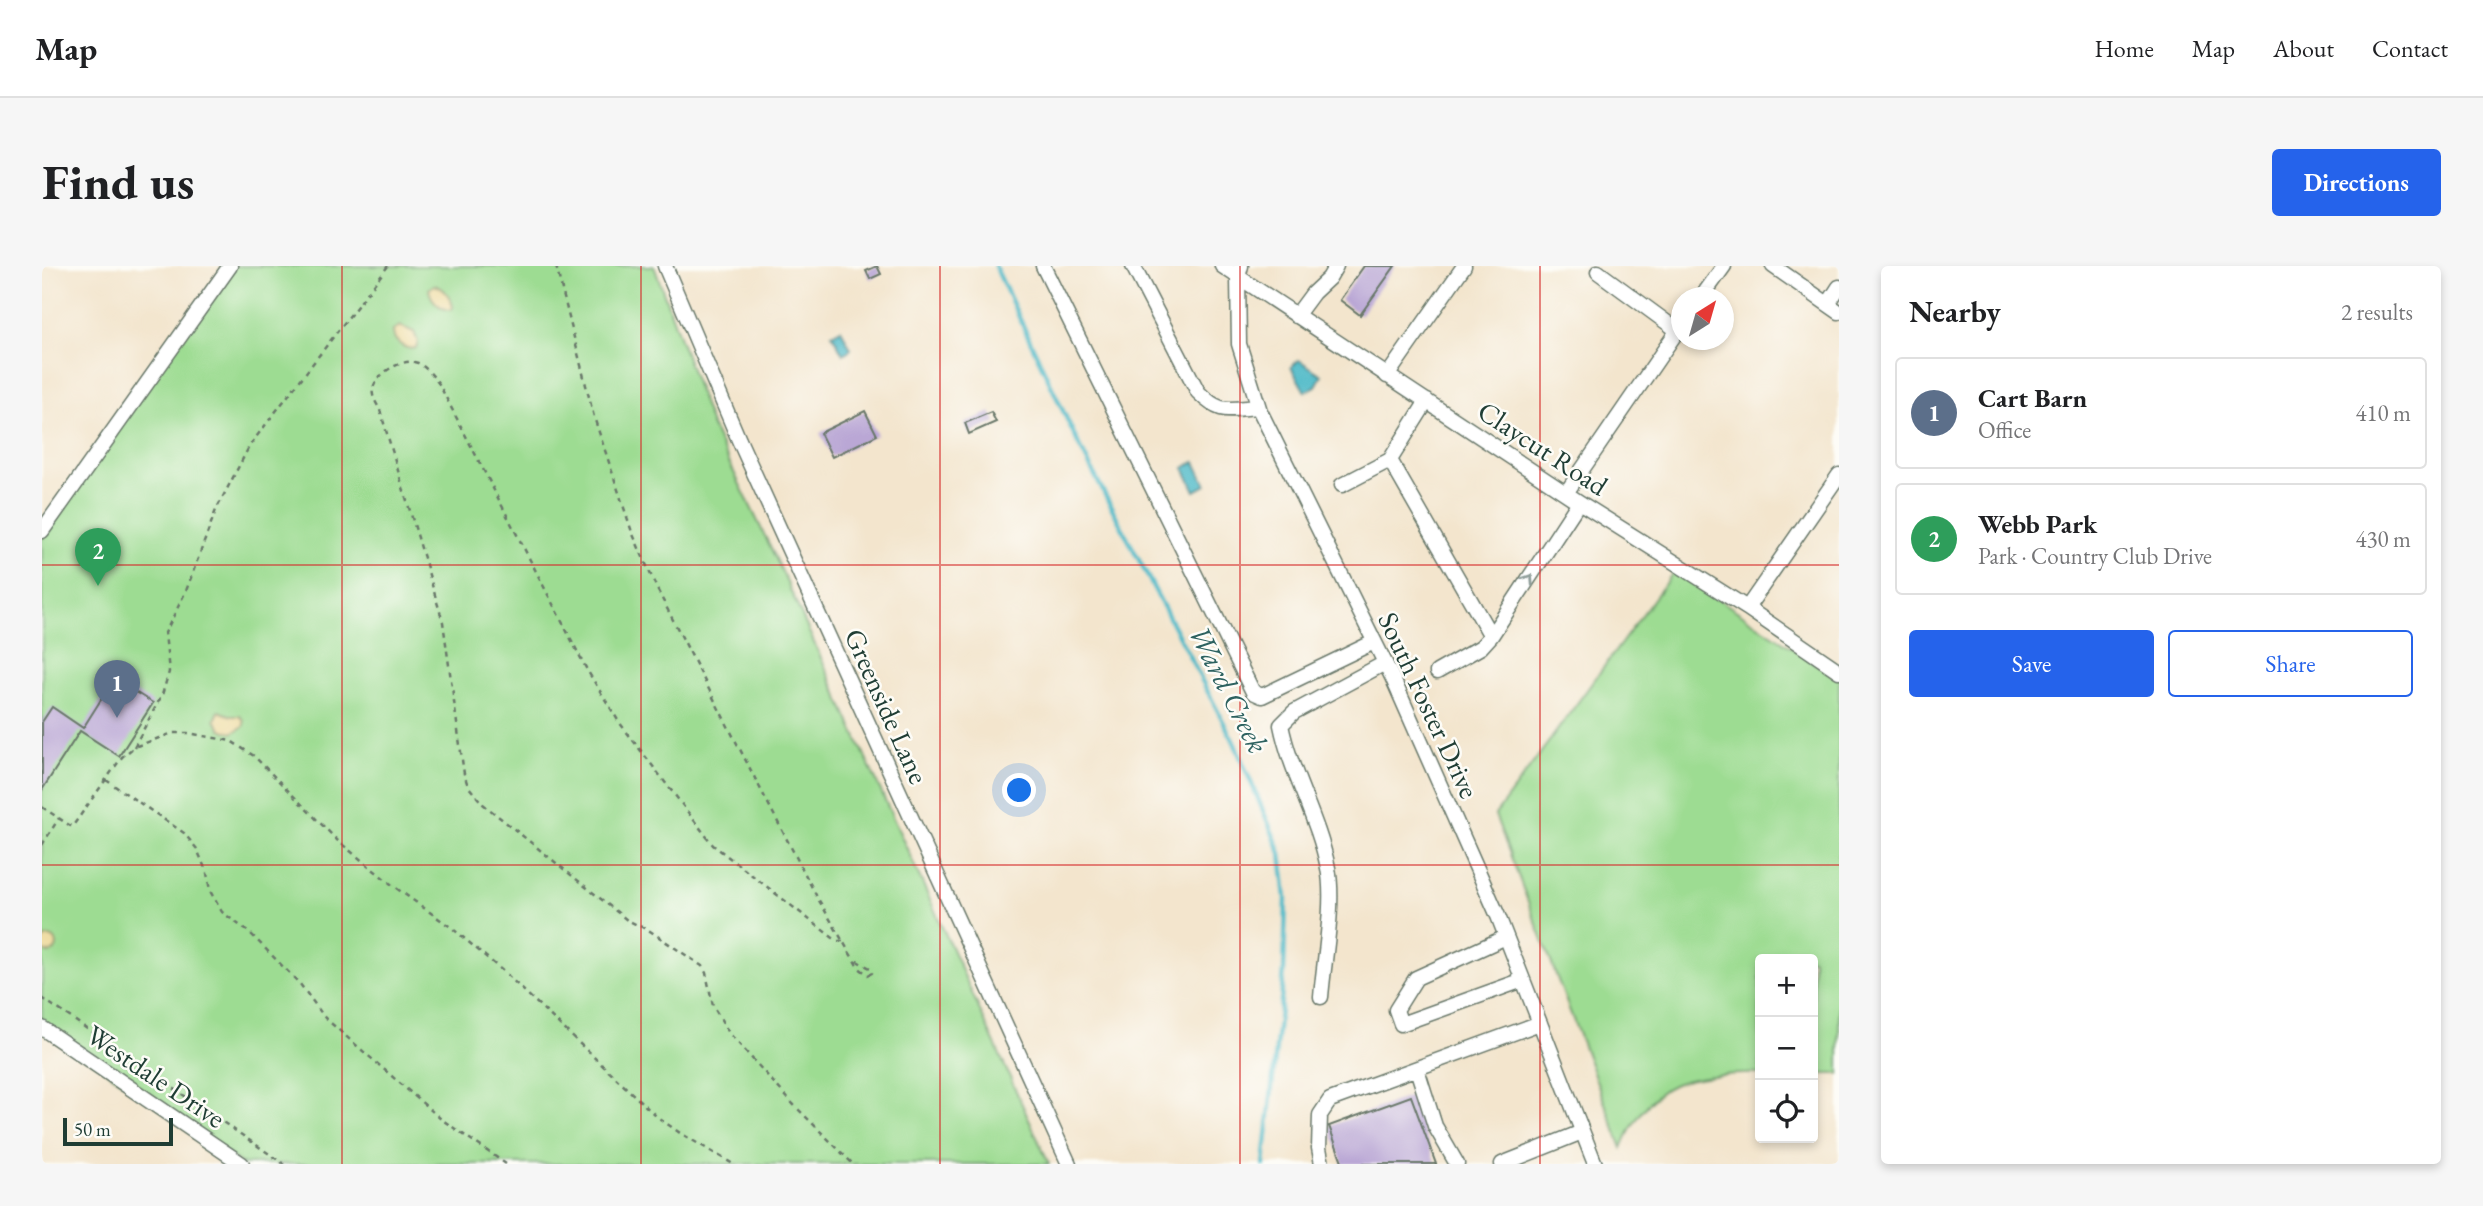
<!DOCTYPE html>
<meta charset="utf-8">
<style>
:root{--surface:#fff;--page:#f6f6f6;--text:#202124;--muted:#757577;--line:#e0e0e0;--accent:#2563eb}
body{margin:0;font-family:"EB Garamond",serif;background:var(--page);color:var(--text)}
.controls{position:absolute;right:21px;bottom:21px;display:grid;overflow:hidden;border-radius:7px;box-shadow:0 4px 10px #0003}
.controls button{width:63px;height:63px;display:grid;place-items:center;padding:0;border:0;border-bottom:2px solid var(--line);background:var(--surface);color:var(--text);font:35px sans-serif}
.compass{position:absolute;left:1629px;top:21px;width:63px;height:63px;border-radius:50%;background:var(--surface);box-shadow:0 4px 10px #0003;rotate:37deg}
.scale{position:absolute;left:21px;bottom:18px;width:110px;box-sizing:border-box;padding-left:7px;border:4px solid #1f3d34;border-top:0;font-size:19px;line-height:24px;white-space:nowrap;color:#1f3d34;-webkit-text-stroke:5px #fdfcf7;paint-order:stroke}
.you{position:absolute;left:978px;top:525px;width:24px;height:24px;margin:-18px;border:5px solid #fff;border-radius:50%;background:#1a73e8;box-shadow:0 0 0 10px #1a73e833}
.badge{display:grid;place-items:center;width:46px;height:46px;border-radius:50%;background:var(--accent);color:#fff;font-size:23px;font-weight:700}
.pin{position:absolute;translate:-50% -58px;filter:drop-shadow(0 2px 4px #0008)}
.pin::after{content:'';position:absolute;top:37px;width:24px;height:21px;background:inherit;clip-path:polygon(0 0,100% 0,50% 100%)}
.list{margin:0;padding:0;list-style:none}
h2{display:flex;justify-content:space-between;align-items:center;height:91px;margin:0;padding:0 28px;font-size:30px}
h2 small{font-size:23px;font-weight:400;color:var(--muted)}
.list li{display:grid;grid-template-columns:46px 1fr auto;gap:21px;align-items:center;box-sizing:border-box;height:112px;margin:0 14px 14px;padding:0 14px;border:2px solid var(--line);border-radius:7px}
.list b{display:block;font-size:26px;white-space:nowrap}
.list p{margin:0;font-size:23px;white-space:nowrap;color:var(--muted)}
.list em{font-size:23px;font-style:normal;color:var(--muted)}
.actions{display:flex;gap:14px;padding:21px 28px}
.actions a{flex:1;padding:16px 0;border:2px solid var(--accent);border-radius:7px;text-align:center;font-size:24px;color:var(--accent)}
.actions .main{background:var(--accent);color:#fff}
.icon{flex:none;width:38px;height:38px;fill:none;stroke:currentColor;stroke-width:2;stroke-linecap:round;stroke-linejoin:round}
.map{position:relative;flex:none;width:1797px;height:898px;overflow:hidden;border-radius:7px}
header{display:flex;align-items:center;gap:42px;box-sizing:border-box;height:98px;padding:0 35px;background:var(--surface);border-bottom:2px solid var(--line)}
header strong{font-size:33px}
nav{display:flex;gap:38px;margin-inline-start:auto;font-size:24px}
.intro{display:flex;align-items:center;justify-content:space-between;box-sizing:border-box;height:168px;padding:0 42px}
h1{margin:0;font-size:49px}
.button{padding:18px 32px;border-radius:7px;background:var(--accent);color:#fff;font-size:24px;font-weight:700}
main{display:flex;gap:42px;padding:0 42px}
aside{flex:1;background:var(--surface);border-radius:7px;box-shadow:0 4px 10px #0003}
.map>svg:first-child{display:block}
.green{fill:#9ddc92;stroke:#5e8c63;stroke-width:2}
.sand{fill:#eeda9e;stroke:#868c69;stroke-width:2}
.water{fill:#4db9c7;stroke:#367b7e;stroke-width:2}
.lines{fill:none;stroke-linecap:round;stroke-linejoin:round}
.stream{stroke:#4db9c7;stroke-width:4.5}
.building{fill:#baa7d5}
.minor-casing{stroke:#69786a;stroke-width:17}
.path{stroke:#69786a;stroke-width:2.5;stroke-dasharray:5 5;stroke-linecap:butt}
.minor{stroke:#fff;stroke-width:14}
.oneway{stroke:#8f9e9a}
.grid{fill:none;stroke:#d62828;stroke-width:2;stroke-opacity:0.55}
.labels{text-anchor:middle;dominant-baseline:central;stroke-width:5;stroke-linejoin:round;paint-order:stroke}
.street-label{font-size:28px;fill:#1f3d34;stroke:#fdfcf7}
.water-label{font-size:30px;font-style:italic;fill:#2d6260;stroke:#fdfcf7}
</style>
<header>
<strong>Map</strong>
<nav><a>Home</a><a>Map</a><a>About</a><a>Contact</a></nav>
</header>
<div class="intro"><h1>Find us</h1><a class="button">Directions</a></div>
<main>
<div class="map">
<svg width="1797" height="898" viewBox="0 0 1797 898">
<rect width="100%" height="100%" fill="#fdfcf7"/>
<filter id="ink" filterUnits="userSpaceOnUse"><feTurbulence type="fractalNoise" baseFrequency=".0143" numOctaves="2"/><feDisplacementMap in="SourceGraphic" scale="14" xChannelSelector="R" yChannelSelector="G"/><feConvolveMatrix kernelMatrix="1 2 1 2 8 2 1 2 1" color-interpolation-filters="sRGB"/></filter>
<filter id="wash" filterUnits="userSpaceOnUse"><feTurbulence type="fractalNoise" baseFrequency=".00686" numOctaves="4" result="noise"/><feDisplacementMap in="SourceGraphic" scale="28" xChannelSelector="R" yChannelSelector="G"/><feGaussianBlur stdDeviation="1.57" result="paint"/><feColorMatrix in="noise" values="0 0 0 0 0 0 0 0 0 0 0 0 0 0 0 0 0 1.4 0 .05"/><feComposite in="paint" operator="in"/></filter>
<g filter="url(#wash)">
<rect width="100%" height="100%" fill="#f3e5cd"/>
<path class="green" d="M187,0h425l57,159 68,140 270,599h-807l-200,-137v-498z
M1633,304l164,109v395h-26v-115h-53v115c-21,-1 -68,2 -87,11 -22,9 -43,41 -51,63l-127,-333z"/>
<path class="sand" d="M392,19c10,2 16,12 19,21l-2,4c-11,0 -21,-11 -22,-21z
M358,60l14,6 4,10 -2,6c-11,3 -24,-7 -23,-18z
M177,445l13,5h8l4,4v6l-12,7 -11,-4 -6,-9z
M-1 679a8 8 0 1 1 16 0a8 8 0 1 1-16 0Z"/>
<path class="water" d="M799,63l10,20 -8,5 -11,-20z
M1257,94l23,15 -6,11 -11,6 -14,-25z
M1153,196l11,23 -11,6 -11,-23z"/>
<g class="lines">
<path class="stream" d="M953,0l84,179 155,297 47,111 5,45 -2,73 -20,193"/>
</g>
<g id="blocks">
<path class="building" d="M835,0l4,8 -11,5 -4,-8z
M1322,0h31l-35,49 -20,-15z
M823,145l12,24 -45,22 -12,-24z
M949,146l5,10 -27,12 -4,-11z
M72,413l39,24 -34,53 -39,-25 -38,59v-68l10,-15 31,21z
M1369,830l25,68h-93l-14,-38z"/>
</g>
</g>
<g filter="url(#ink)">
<use href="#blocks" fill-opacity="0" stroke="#69786a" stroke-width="2"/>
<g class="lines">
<defs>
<path id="minor" d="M623,0l74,174 330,724
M1001,0l210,426 9,4 112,-54
M1091,0l65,126c23,23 29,17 60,15
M1180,0l357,236 168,106 92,63
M1199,0l-3,11 1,67 21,67 133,268 105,237 97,248
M1731,0l66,46
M1556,6l79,58
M1659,32l23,-32
M1786,38l11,-17
M1254,50l17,-23 16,-15 7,-12
M1345,110l77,-110
M1348,194l101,176
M1300,219l48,-25 37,-59
M1524,227l116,-169
M0,265l188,-265
M1705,342l92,-133
M1395,406l44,-25 10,-11 88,-134
M1464,671l-90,41 -20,32 5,14 122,-44
M1279,731c3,-38 14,-93 7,-129 -10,-50 -37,-94 -47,-143l13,-13 91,-49
M0,762l200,136
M1375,803l18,57 22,38
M1280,898l-3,-16 1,-33 10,-15 210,-77
M1460,898l80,-32"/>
</defs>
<use href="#minor" class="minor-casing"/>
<path class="path" d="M514,0l38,151 38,115 25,57 103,199 57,109 41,70 10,8 4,-2 -2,-5 -15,-8
M92,481l28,-52 7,-23 -4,-39 21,-42 30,-81 34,-65 138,-179
M64,514l78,53 13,16 10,24 3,18 12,21 28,21 50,51 25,34 116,101 65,45
M0,541l30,20 50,-70 12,-10 39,-14h15l43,8 23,15 84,85 58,47 56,40 53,45 151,143 24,17 53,31
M0,579l17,-27
M801,675h-6l-124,-96 -94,-123 -32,-52 -148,-286c-6,-8 -12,-16 -21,-21 -14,-6 -42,10 -45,26 -2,7 4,15 7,21l63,212 21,152 4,12 15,18 144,116 23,11 52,35 4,7 7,33 16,27 64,71 60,60
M0,732l242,166"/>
<use href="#minor" class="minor"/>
</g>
<defs><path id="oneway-chevron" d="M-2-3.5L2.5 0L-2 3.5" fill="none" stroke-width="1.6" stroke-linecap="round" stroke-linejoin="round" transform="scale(1.75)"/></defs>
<use class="oneway" href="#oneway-chevron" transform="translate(1487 313) rotate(-57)"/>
</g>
<path class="grid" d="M300,0v898M599,0v898M898,0v898M1198,0v898M1498,0v898M0,299h1797M0,599h1797"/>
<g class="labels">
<g class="street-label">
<text transform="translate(1501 182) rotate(33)">Claycut Road</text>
<text transform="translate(1387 439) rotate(65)">South Foster Drive</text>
<text transform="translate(845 440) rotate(66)">Greenside Lane</text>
<text transform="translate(114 810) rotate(34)">Westdale Drive</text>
</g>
<g class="water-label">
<text transform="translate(1187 423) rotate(63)">Ward Creek</text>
</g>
</g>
</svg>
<div class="controls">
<button>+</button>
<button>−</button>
<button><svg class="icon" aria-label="locate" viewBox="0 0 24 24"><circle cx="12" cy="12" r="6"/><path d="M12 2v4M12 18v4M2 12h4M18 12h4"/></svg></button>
</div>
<svg class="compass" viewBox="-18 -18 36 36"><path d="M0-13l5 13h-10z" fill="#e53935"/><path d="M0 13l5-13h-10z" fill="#757577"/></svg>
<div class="scale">50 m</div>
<div class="you"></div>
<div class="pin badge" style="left:75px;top:452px;background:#5c6f8a">1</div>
<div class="pin badge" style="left:56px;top:320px;background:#2e9e5b">2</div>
</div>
<aside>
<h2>Nearby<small>2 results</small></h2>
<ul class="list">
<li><span class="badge" style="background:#5c6f8a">1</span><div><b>Cart Barn</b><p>Office</p></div><em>410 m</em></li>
<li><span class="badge" style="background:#2e9e5b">2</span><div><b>Webb Park</b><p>Park · Country Club Drive</p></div><em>430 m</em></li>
</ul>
<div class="actions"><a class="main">Save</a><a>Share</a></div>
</aside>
</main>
